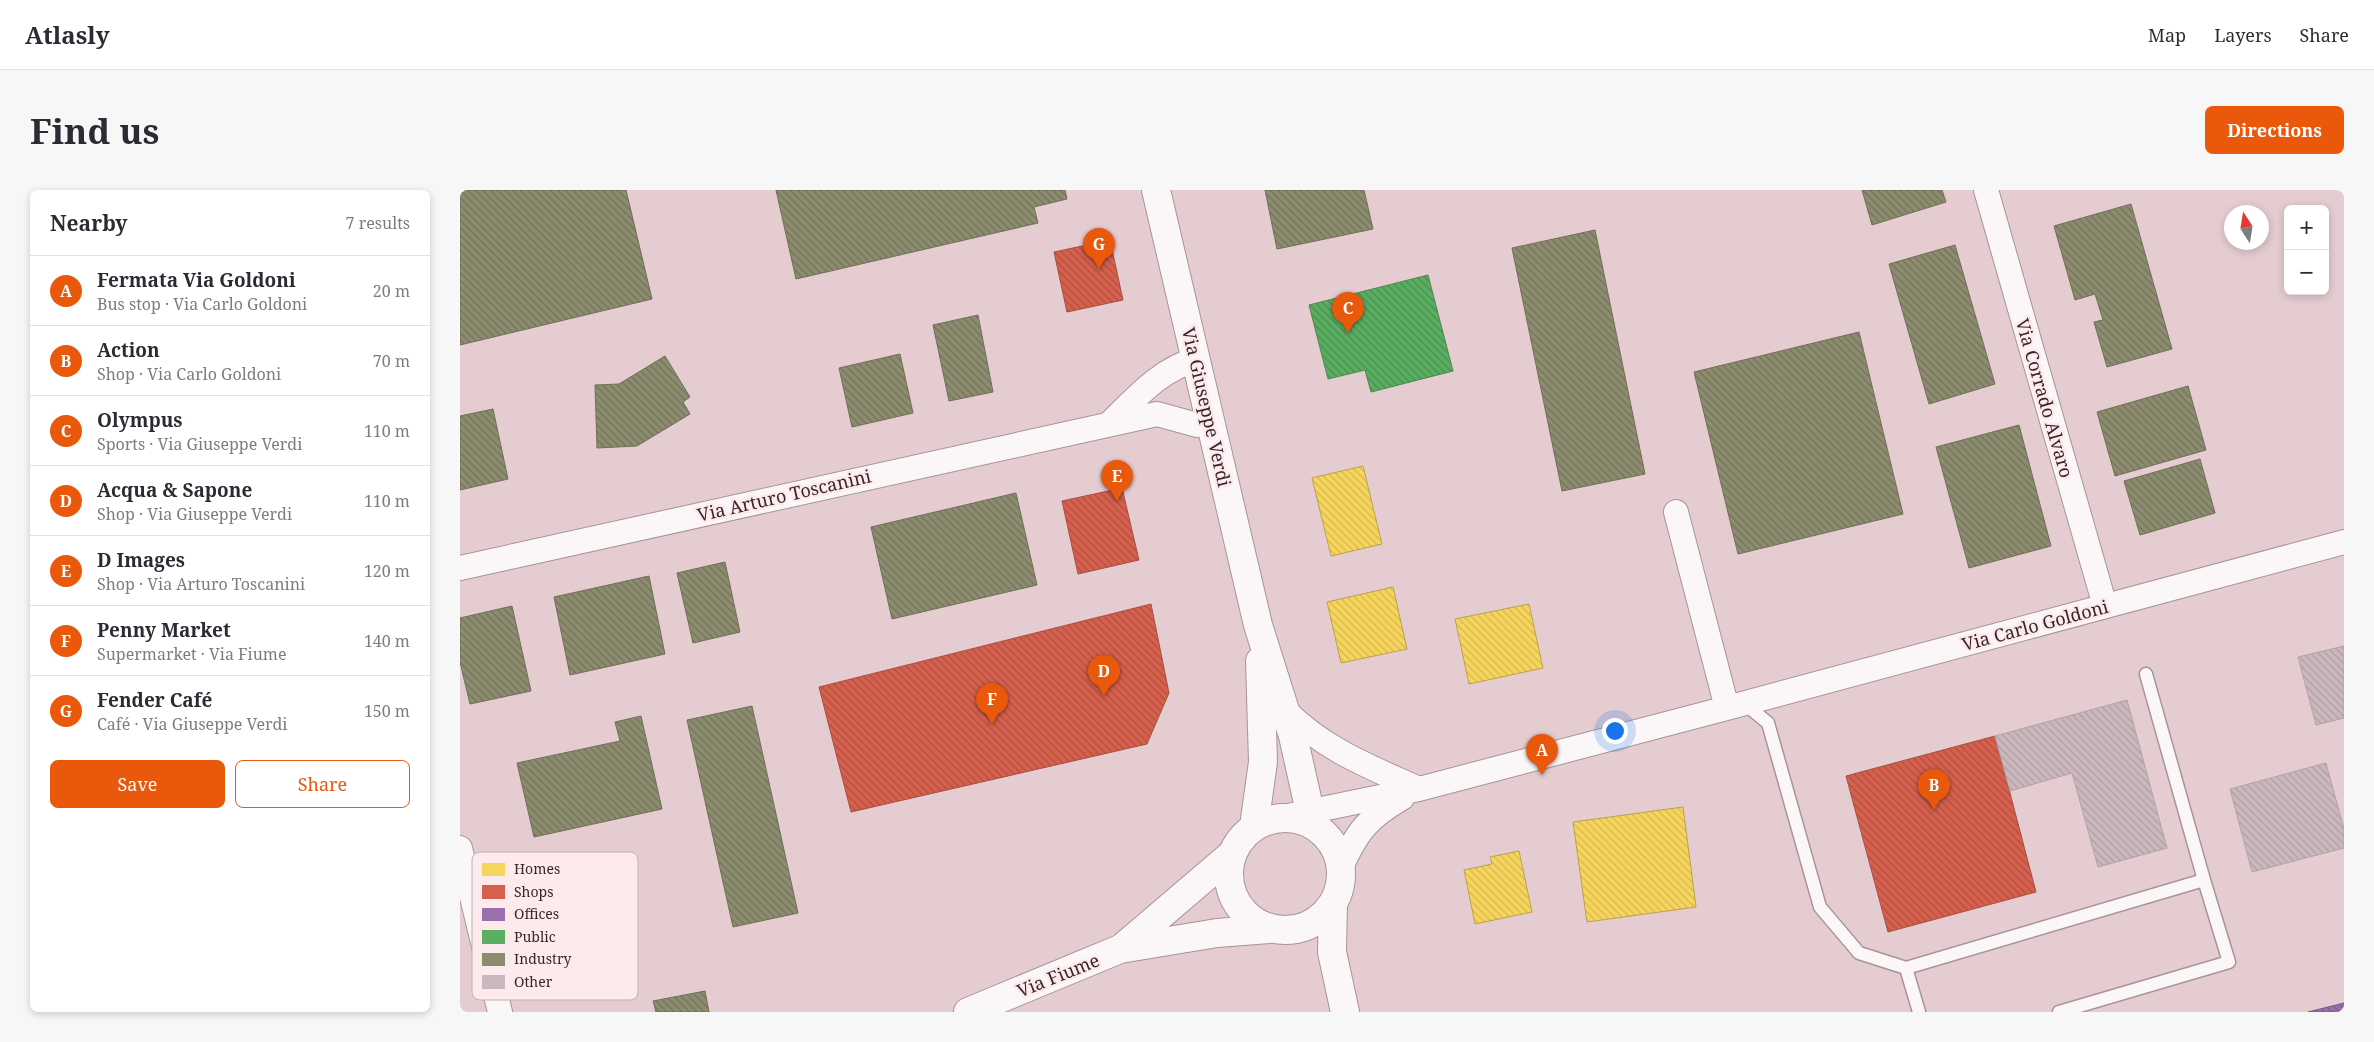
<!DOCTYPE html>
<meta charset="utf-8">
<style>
:root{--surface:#fff;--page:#f7f7f7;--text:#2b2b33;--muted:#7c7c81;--line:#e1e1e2;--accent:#ea580c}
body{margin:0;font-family:"Noto Serif",serif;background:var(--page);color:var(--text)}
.controls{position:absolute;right:15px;top:15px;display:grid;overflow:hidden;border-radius:8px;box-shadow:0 2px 8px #0003}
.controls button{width:45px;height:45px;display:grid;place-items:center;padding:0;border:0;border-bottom:1px solid var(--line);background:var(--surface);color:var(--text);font:25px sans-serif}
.compass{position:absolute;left:1764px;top:15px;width:45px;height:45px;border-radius:50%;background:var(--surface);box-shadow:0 2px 8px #0003;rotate:348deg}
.you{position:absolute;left:1154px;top:540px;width:18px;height:18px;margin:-12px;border:4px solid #fff;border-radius:50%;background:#1a73e8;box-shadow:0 0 0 8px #1a73e833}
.badge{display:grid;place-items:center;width:32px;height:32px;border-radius:50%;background:var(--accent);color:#fff;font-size:16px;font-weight:700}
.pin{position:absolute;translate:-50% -41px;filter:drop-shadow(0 1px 2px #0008)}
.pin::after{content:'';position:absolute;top:26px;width:18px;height:15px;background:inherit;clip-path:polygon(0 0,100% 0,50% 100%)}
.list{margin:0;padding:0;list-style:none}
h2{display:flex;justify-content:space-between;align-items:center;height:65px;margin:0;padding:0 20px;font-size:21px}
h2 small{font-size:16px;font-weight:400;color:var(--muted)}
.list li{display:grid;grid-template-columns:32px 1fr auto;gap:15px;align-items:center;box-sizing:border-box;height:70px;padding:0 20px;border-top:1px solid var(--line)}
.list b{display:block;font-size:19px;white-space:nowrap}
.list p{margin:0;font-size:16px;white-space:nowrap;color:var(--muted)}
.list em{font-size:16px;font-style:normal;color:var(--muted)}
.actions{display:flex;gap:10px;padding:15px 20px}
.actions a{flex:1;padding:11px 0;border:1px solid var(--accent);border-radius:8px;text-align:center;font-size:18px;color:var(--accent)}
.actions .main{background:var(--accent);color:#fff}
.map{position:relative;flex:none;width:1884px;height:822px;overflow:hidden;border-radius:8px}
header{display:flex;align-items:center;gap:30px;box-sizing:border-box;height:70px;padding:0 25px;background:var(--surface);border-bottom:1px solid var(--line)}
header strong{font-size:24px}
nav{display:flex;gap:28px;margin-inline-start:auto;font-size:18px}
.intro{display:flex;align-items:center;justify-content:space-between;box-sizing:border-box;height:120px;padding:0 30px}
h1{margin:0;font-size:35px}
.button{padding:12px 22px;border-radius:8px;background:var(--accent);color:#fff;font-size:18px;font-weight:700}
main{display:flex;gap:30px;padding:0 30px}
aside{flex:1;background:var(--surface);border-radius:8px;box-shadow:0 2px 8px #0003}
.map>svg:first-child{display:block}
.homes{fill:url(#homes-back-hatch);stroke:#bda04d}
.shops{fill:url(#shops-back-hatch);stroke:#a74f42}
.offices{fill:url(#offices-back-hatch);stroke:#7c5a84}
.public{fill:url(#public-back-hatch);stroke:#508550}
.industry{fill:url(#industry-back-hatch);stroke:#736d5a}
.building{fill:url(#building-back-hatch);stroke:#b4a2a7}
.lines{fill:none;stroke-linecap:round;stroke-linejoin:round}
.service-casing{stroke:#a79498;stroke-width:15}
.minor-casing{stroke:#a79498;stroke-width:26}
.tertiary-casing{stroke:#a79498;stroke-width:30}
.service{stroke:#fbf7f8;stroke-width:12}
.minor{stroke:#fbf7f8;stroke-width:24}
.tertiary{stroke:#fbf7f8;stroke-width:28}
.labels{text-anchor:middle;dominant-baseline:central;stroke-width:5;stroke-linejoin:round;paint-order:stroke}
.street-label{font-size:18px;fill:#38262a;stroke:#fdeaed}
.key{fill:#fdeaed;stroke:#c2afb2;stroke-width:1}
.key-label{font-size:14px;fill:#38262a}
</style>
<header>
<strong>Atlasly</strong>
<nav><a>Map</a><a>Layers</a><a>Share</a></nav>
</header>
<div class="intro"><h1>Find us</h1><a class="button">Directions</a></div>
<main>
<aside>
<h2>Nearby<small>7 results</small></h2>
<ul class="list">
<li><span class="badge">A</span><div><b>Fermata Via Goldoni</b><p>Bus stop · Via Carlo Goldoni</p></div><em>20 m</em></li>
<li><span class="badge">B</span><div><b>Action</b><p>Shop · Via Carlo Goldoni</p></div><em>70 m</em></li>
<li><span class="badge">C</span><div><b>Olympus</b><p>Sports · Via Giuseppe Verdi</p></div><em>110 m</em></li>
<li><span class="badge">D</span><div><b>Acqua &amp; Sapone</b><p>Shop · Via Giuseppe Verdi</p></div><em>110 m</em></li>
<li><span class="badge">E</span><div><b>D Images</b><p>Shop · Via Arturo Toscanini</p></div><em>120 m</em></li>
<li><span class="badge">F</span><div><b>Penny Market</b><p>Supermarket · Via Fiume</p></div><em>140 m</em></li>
<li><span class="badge">G</span><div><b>Fender Café</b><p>Café · Via Giuseppe Verdi</p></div><em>150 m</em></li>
</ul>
<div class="actions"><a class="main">Save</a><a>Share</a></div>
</aside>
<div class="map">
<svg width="1884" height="822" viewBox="0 0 1884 822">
<defs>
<pattern id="homes-back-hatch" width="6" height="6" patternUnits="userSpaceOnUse" patternTransform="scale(1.25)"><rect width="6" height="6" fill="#f6d55c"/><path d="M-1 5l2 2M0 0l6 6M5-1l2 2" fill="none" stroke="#d4b750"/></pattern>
<pattern id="shops-back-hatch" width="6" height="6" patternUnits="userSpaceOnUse" patternTransform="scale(1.25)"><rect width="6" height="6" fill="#d6604d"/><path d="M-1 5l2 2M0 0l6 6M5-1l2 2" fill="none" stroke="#af4f40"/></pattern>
<pattern id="offices-back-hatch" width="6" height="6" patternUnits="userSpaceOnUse" patternTransform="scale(1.25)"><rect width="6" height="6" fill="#9970ab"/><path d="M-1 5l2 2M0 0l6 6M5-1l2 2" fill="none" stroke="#7e5c8b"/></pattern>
<pattern id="public-back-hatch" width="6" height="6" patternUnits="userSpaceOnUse" patternTransform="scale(1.25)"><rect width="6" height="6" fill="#5aae61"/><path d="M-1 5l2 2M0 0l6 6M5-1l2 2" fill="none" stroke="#4b8d50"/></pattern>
<pattern id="industry-back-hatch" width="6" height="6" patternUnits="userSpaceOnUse" patternTransform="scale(1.25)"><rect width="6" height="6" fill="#8c8c6e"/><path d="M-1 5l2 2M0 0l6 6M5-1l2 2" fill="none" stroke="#73725b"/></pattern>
<pattern id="building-back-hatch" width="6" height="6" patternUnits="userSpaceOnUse" patternTransform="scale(1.25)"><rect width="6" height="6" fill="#cab8be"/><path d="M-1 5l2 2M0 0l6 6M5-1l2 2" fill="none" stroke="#ae9ea3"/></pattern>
</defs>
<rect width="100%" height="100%" fill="#e4ccd0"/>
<path class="homes" d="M903,276l19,78 -51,12 -19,-78z
M933,397l14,62 -66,14 -14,-61z
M1069,414l14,64 -74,16 -14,-65z
M1223,617l13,100 -109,15 -14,-100z
M1059,661l13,61 -57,12 -11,-54 28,-6 -2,-7z"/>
<path class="shops" d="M650,50l13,60 -56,12 -13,-60z
M662,298l17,72 -61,14 -16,-73z
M691,414l18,89 -22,51 -296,68 -32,-125z
M1535,546l41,156 -148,40 -42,-156z"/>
<path class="offices" d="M1884,813v9h-36z"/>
<path class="public" d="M968,85l25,96 -82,21 -6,-22 -37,9 -19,-74z"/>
<path class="industry" d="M0,0h166l26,109 -192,46z
M316,0h289l2,9 -33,8 4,16 -242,56z
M805,0h99l9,39 -96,20z
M1402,0h80l4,12 -74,23z
M1671,14l41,145 -65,18 -13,-45 9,-2 -8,-26 -20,6 -21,-74z
M1135,40l50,244 -83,17 -50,-243z
M1495,55l40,139 -66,20 -40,-140z
M518,125l15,77 -44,9 -16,-76z
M1399,142l44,182 -165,40 -44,-182z
M440,164l13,59 -61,14 -13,-59z
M205,166l25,41 -7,5 7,12 -53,32 -40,2 -2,-63 24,-1z
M1728,196l18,64 -91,26 -18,-64z
M33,219l15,70 -48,11v-74z
M1559,235l32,121 -82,22 -33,-121z
M1740,269l15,54 -75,22 -16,-54z
M556,303l21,92 -145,34 -21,-92z
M265,372l15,70 -47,11 -16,-70z
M189,386l16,78 -95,21 -16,-78z
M52,416l19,85 -61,13 -10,-42v-44z
M292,516l46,207 -65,14 -46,-207z
M181,526l21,93 -128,28 -17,-74 103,-22 -5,-19z
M245,801l4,21h-53l-3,-11z"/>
<path class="building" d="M1884,456v72l-28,7 -18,-68z
M1667,510l40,148 -69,19 -26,-94 -62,18 -15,-55z
M1866,573l18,66v19l-92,24 -22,-83z"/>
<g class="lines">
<defs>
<path id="service" d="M1686,484l58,206
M1285,514l23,19 52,184 39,46 47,15 298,-88 25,82 -170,50
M1446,778l13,44"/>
<path id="minor" d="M1526,0l119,416
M649,234c25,-24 52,-56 87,-64
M1216,322l51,196
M0,378l697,-154 40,11 13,-2
M825,520c38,39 85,57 134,79
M823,627l136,-28 308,-81 617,-166
M0,658l40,164
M881,677c17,-37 27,-49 61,-69"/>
<path id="tertiary" d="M696,0l102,435 35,111 20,89
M769 684a56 56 0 1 1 112 0a56 56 0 1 1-112 0Z
M794,636l9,-64 -3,-101
M873,715l-1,47 13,60
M662,758l109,-93
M508,822l152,-63 97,-16 52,-4"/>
</defs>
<use href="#service" class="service-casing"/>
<use href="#minor" class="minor-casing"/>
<use href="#tertiary" class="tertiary-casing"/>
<use href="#service" class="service"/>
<use href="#minor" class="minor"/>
<use href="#tertiary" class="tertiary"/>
</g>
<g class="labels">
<g class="street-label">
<text transform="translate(1585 208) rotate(74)">Via Corrado Alvaro</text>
<text transform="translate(747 217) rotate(77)">Via Giuseppe Verdi</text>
<text transform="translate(324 305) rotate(-13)">Via Arturo Toscanini</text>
<text transform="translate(1575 435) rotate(-15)">Via Carlo Goldoni</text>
<text transform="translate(598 785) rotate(-22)">Via Fiume</text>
</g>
</g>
<rect x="12" y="662" width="166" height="148" rx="8" class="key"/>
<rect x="22" y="673" width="23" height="13" fill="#f6d55c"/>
<rect x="22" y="695" width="23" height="14" fill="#d6604d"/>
<rect x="22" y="718" width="23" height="13" fill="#9970ab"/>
<rect x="22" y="740" width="23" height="14" fill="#5aae61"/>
<rect x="22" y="763" width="23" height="13" fill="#8c8c6e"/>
<rect x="22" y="785" width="23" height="14" fill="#cab8be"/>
<g class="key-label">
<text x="54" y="684">Homes</text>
<text x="54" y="707">Shops</text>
<text x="54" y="729">Offices</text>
<text x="54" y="752">Public</text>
<text x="54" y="774">Industry</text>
<text x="54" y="797">Other</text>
</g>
</svg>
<div class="controls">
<button>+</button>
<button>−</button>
</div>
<svg class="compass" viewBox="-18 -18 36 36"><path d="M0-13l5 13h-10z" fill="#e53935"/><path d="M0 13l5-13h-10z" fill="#7c7c81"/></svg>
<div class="you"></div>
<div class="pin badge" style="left:1082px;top:585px">A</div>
<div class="pin badge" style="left:1474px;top:620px">B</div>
<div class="pin badge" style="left:888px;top:143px">C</div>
<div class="pin badge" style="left:644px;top:506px">D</div>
<div class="pin badge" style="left:657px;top:311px">E</div>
<div class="pin badge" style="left:532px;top:534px">F</div>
<div class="pin badge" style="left:639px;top:79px">G</div>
</div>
</main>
